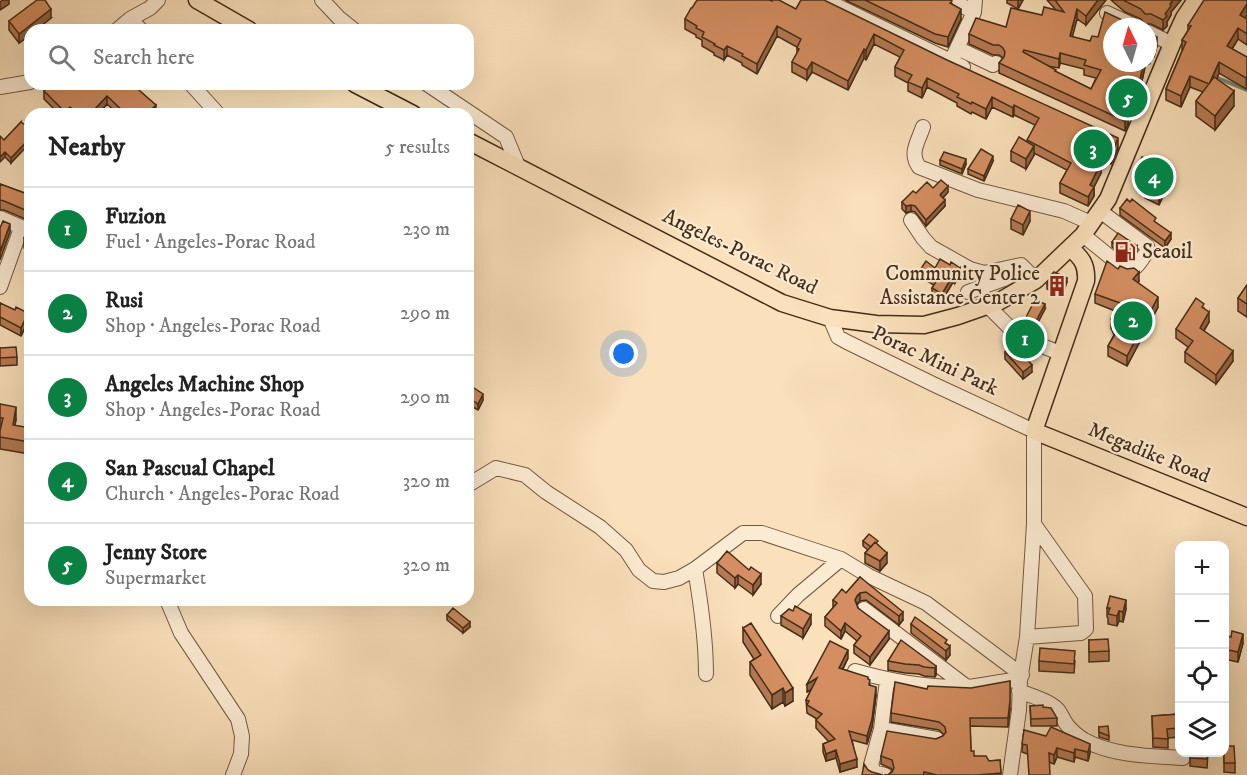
<!DOCTYPE html>
<meta charset="utf-8">
<style>
:root{--surface:#fff;--page:#f2f2f2;--text:#222;--muted:#767676;--line:#e0e0e0;--accent:#0b8043}
body{margin:0;font-family:"IM FELL DW Pica",serif;background:var(--page);color:var(--text)}
.controls{position:absolute;right:18px;bottom:18px;display:grid;overflow:hidden;border-radius:12px;box-shadow:0 6px 24px #0002}
.controls button{width:54px;height:54px;display:grid;place-items:center;padding:0;border:0;border-bottom:2px solid var(--line);background:var(--surface);color:var(--text);font:30px sans-serif}
.compass{position:absolute;left:1103px;top:18px;width:54px;height:54px;border-radius:50%;background:var(--surface);box-shadow:0 6px 24px #0002;rotate:355deg}
.you{position:absolute;left:624px;top:354px;width:21px;height:21px;margin:-15px;border:4px solid #fff;border-radius:50%;background:#1a73e8;box-shadow:0 0 0 9px #1a73e833}
.badge{display:grid;place-items:center;width:39px;height:39px;border-radius:50%;background:var(--accent);color:#fff;font-size:20px;font-weight:700}
.pin{position:absolute;translate:-50% -50%;border:3px solid #fff;box-shadow:0 2px 6px #0006}
.list{margin:0;padding:0;list-style:none}
h2{display:flex;justify-content:space-between;align-items:center;height:78px;margin:0;padding:0 24px;font-size:26px}
h2 small{font-size:20px;font-weight:400;color:var(--muted)}
.list li{display:grid;grid-template-columns:39px 1fr auto;gap:18px;align-items:center;box-sizing:border-box;height:84px;padding:0 24px;border-top:2px solid var(--line)}
.list b{display:block;font-size:22px;white-space:nowrap}
.list p{margin:0;font-size:20px;white-space:nowrap;color:var(--muted)}
.list em{font-size:20px;font-style:normal;color:var(--muted)}
.icon{flex:none;width:33px;height:33px;fill:none;stroke:currentColor;stroke-width:2;stroke-linecap:round;stroke-linejoin:round}
.map{position:relative;flex:none;width:1247px;height:775px;overflow:hidden}
.search{position:absolute;background:var(--surface);box-shadow:0 6px 24px #0002;left:24px;top:24px;width:450px;height:66px;display:flex;align-items:center;gap:15px;box-sizing:border-box;padding:0 21px;border-radius:18px;color:var(--muted);font-size:22px}
.panel{position:absolute;background:var(--surface);box-shadow:0 6px 24px #0002;left:24px;top:108px;width:450px;height:498px;border-radius:18px}
.map>svg:first-child{display:block}
.lines{fill:none;stroke-linecap:round;stroke-linejoin:round}
.stream{stroke:#7b8377;stroke-width:4}
.minor-casing{stroke:#725a41;stroke-width:16}
.major-casing{stroke:#442d18;stroke-width:19}
.minor{stroke:#fcebd3;stroke-width:14}
.major{stroke:#fae0bb;stroke-width:16}
.wall{fill:#b67a53;stroke:#442d18;stroke-width:1.5;fill-rule:evenodd}
.shaded-wall{fill:#946344;stroke:#442d18;stroke-width:1.5}
.building{fill:#d48e61;stroke:#442d18;stroke-width:1.5;fill-rule:evenodd}
.labels{text-anchor:middle;dominant-baseline:central;stroke-width:4.5;stroke-linejoin:round;paint-order:stroke}
.street-label{font-size:21px;fill:#442d18;stroke:#fcebd3}
.poi-label{font-size:21px;fill:#442d18;stroke:#fcebd3;text-anchor:start}
</style>
<div class="map">
<svg width="1247" height="775" viewBox="0 0 1247 775">
<rect width="100%" height="100%" fill="#fae0bb"/>
<filter id="stains"><feTurbulence type="fractalNoise" baseFrequency=".00333" numOctaves="4"/><feColorMatrix values="0 0 0 0 .2 0 0 0 0 .09 0 0 0 0 .02 0 0 0 .5 -.17"/></filter>
<radialGradient id="worn" r=".72"><stop offset=".6" stop-color="#630" stop-opacity="0"/><stop offset="1" stop-color="#630" stop-opacity=".3"/></radialGradient>
<g class="lines">
<path class="stream" d="M1148,62l1,1
M1215,77l32,13"/>
<defs>
<path id="minor" d="M322,0l17,18 15,12
M825,0l138,67
M951,0l23,12
M1107,13l30,14
M130,19l11,11
M117,30l13,-11 20,-11 8,-8
M1148,32l24,12
M957,48l34,16 2,1 3,-2
M951,61l23,-49 1,-12
M191,84l27,30
M427,84l79,53 12,29
M0,87l30,-5
M923,127c-5,15 -14,26 -4,40l59,23 86,21 27,12
M0,218l28,12
M911,220l12,18 8,9 39,22 14,4 37,-8 15,15
M1083,235l42,34c11,4 17,-11 23,-19l-1,-4 -47,-35
M0,287l21,-59
M968,292l36,-13 20,-11
M988,306l30,30
M830,318l8,19 9,5 88,43 99,46v93l-7,113 -7,43 -1,30 -9,65
M1032,342l28,11
M468,485l28,-17 29,7 21,17 54,35 26,23 13,20 14,11 11,1 15,-4 16,-9 48,-36h19l79,26 28,17 57,27 96,72
M695,569c6,35 11,69 11,105
M167,600l14,33 57,86 4,17 -1,18 -8,21
M864,609l103,78
M778,616l20,-21 43,-36
M1027,637l54,-4 5,-4 -1,-33 -51,-72
M855,671c35,10 73,17 110,16 18,-1 37,-7 55,-7
M1019,691c12,5 29,9 38,18 4,4 6,11 10,16 4,5 11,11 17,15 29,16 67,16 99,18
M881,729l56,10
M885,775l-11,-3 -3,-7 10,-36 6,-49"/>
<path id="major" d="M197,0l52,30
M355,84l58,30
M468,141l314,162 48,15 46,6 48,1 34,-9 40,-14 38,-22 47,-45 25,-36 64,-155 12,-26 12,-18
M1070,248c12,10 17,17 16,33l-52,150 213,86"/>
</defs>
<use href="#minor" class="minor-casing"/>
<use href="#major" class="major-casing"/>
<use href="#minor" class="minor"/>
<use href="#major" class="major"/>
</g>
<path class="wall" d="M801,0l317,148 -7,16 -4,-2 -2,2 -6,-2 2,11 -7,14v9l-6,10 -28,-13v-10l7,-13 -33,-17v2l-8,14 -15,-8v-10l16,-9 8,-17 -21,-10 -1,2 -21,-10 -6,12 -14,-7 -1,2 -14,-8v-3l-30,-16 -5,11 -14,-7v-8l-13,-7v-9l5,-10 -26,-13 -8,16 -2,-2 -16,32 -36,-18 -5,8 -15,-8v-10l5,-8v-7l-20,-11 -20,38 -15,-9v-2l-15,-8 -3,5 -10,-5v-2l-12,-7v-6l-6,-3v-2l-11,-6v-10l7,-11 104,1z
M845,0h105l2,4 9,15 -13,28 -13,-4z
M1007,0h16l-5,9 -11,-6z
M1047,0h59l-20,25 -9,-6 -5,17 40,27h34l-6,26 -9,17v7l-3,5v6l-3,7 -126,-58v-10l4,-5 -4,-3h-6l-24,-11v-10l37,-7 36,-12 13,-6zM1060,63l24,6v6l12,3 -5,11 -35,-17 -9,-6 12,2z
M1111,0h70l-10,12v3l-4,7v4l-4,4 -12,-6h-6l-4,-5 -16,-7z
M1247,15l-2,3 2,1v26l-9,-6 -6,10 15,8 -1,32 -27,-16 -2,6 17,27 -19,24 -19,-14v-15l7,-9 -13,-5 -9,20 -15,-7v-11l16,-38v-11l6,-9v-6z
M51,18l-15,12h-6v5l-11,8 -10,-13v-9z
M1148,32l9,14 -3,11 -6,-2z
M132,84l24,29 -1,1h-37l-11,-10 -9,10h-39l-15,-15v-8z
M21,122l-10,41 -6,-6 -1,-17z
M940,160l26,4 -4,10 -22,-9z
M993,161l-9,20 -16,-7v-5z
M1135,171l37,5 -13,29 -14,-7v-6l5,-8 -15,-7z
M0,184l30,11v26l-26,-11h-4z
M933,188l15,4 -5,6 2,8 -19,20 -11,-14 -4,-1 -5,2 -4,-4v-7l14,-9z
M1120,208l36,15 15,16 -6,9 -45,-33z
M1011,219l19,2 -7,14 -12,-6z
M30,228v22l-6,-2v-10z
M1112,242l25,9 -8,9 -17,-13z
M935,268l25,6 -5,9 -2,-1 -11,19 -10,-6v-7l2,-3 -14,-8v-7z
M1118,269l21,12 -1,2 20,24 -31,59 -19,-10v-10l6,-11 -3,-7v-9l4,-8 -20,-8v-9z
M1067,282l-5,13 -15,-6v-5z
M1247,285v32l-9,-6v-13z
M0,303l28,18 -7,15 -21,-11z
M1204,308l5,14 -5,9 29,30 -17,23 -31,-22v-10l3,-5 -12,-9v-9z
M1045,309l-8,15 1,5 -3,5 -4,-1 -4,2 -5,-8v-5l3,-3z
M0,348l17,9v8l-17,1z
M1028,350l-3,7 7,15 -9,7 -18,-20v-7z
M468,384l15,16 -5,10 -9,-5 -1,1z
M0,404l16,15 -1,7 15,2v26l-30,-5z
M863,541l15,4 9,18 -7,8 -15,-8v-10l3,-3 -5,-4z
M717,563l32,7 12,14 -8,11 -15,-11 -3,4 -18,-15z
M860,577l43,43 -4,5 -33,-25 -6,1 -3,3 1,4 31,31 -19,26 -16,-12v-8l3,-4 -12,-10 -4,8 -16,-13v-9l8,-9v-8l13,-7z
M1107,608l19,1 -3,13 -4,-1 -2,5 -9,-2v-6l-1,-1z
M447,615l23,12 -7,6 -16,-13z
M781,616l30,8 -8,14 -22,-13z
M911,624l36,20 3,11 -4,5 -35,-27z
M743,628l50,73 -8,5 -2,-4 -11,7 -22,-34v-13l4,-3 -11,-17z
M1231,637l12,6 -5,19 -14,-3v-10z
M1089,640l20,11v10l-20,1z
M848,658l-5,11 25,10 2,6 6,10 -4,32 -5,17 -15,-4 5,27 -17,5 -4,-14 -10,3 -3,-9v-8l6,-2 -13,-14v-8l1,-1 -10,-6 -1,-13 5,-10 -4,2z
M888,661l48,5v9l-1,2 -11,-1 -5,-2 -14,-1 -17,-3z
M1039,661h36l-1,12 -35,-2z
M1030,706l13,1 14,11v8h-26z
M1010,709l-2,18 -38,-1 1,25 3,5 15,5 11,-1 1,15h-117h4l4,-4v-2l-11,-5v-8l55,-17 7,-3 1,-1 -5,-5 -48,-8v-9z
M1179,714v23l-11,1v10l-15,-1 -1,-31z
M1099,727l10,9v4l-10,-3z
M1024,730l66,23 -2,8 -13,-4 -1,5 -17,-5 -3,7 -32,-12z
M1224,746l11,17v10l-11,-1z
M1208,753l-1,15 -17,-2v-8z"/>
<path class="shaded-wall" d="M3,0h6v4l-9,6v-8z
M1019,0h4l-5,9v-8z
M1098,0h8l-20,25v-9z
M1173,0h8l-10,12v3l-4,7v4l-4,4v-10l2,-6z
M1247,4v11l-7,11v-11z
M51,9v9l-15,12h-6v5l-11,8v-9z
M961,9v10l-13,28v-10z
M1077,9v10l-7,27v-10z
M777,26v10l-20,38v-10z
M1238,28v11l-11,18v-11z
M874,34v10l-8,16v-10z
M1157,37v9l-3,11v-10z
M727,46v9l-3,5v-10z
M864,49v9l-16,32v-9z
M1060,53v10l-1,5v-9z
M812,62v10l-5,8v-10z
M1219,62v11l-9,22v-11z
M1144,63h2l-6,26 -9,17v7l-3,5v6l-3,7v-18l3,-11z
M1190,76v11l-9,20v-11z
M927,78v9l-5,11v-10z
M1234,91v15l-19,24v-14z
M107,96v8l-9,10h-5v-3z
M992,97v10l-6,12v-10z
M156,105v8l-1,1h-8z
M1014,105v10l-1,2v-9z
M70,107v7h-5v-2z
M30,138v5l-19,20v-5z
M1118,138v10l-7,16v-9z
M1034,146v9l-8,14v-10z
M5,152v5l-5,5v-5z
M1107,152v10l-2,2v-9z
M993,156v5l-9,20v-5z
M966,159v5l-4,10v-5z
M1101,163v10l-7,14v9l-6,10 2,-21z
M1172,170v6l-13,29v-6z
M948,186v6l-8,9v-6z
M945,200v6l-19,20v-6z
M911,205v6l-5,2v-7z
M1030,211v10l-7,14v-10z
M10,224v8l-10,28v-8z
M1171,233v6l-6,9v-7z
M1137,246v5l-8,9v-4z
M960,268v6l-5,9v-7z
M1139,272v9l-6,8v-10z
M953,275v7l-11,19v-7z
M1067,278v4l-5,13v-5z
M1158,297v10l-31,59v-10z
M1045,304v5l-10,19v-5z
M1209,312v10l-9,15v-9z
M28,313v8l-7,15v-8z
M1031,328v5l-4,2v-5z
M1028,343v7l-5,12v-7z
M1233,351v10l-17,23v-9z
M1032,365v7l-9,7v-7z
M483,394v6l-5,10v-6z
M16,407v12l-3,18v-12z
M887,553v10l-7,8v-10z
M761,574v10l-8,11v-10z
M738,575v9l-3,4v-10z
M860,593v8l-3,3 -2,-4 2,-4z
M1126,600v9l-3,13v-10z
M1119,611v10l-2,5v-10z
M903,612v8l-4,5v-9z
M811,615v9l-8,14v-9z
M470,622v5l-7,6v-5z
M845,623v8l-4,8v-8z
M889,631v8l-19,26v-8z
M1243,634v9l-5,19v-10z
M950,646v9l-4,5v-9z
M848,650v8l-9,18v-8z
M936,666v9l-1,2v-9z
M817,678v8l-10,6v-8z
M1010,681v28l-2,18v-9z
M876,687v8l-4,32 -5,17v-8z
M783,688v14l-11,7v-14z
M793,688v13l-8,5v-13z
M1090,744v9l-2,8v-9z
M1057,748v9l-3,7v-9z
M1075,749v8l-1,5v-9z
M836,750v8l-10,3v-7z
M857,759v8l-17,5v-8z"/>
<path class="building" d="M37,0h8l6,9 -32,25 -10,-13z
M697,0h72l3,1v-1h7l17,9 5,-9h23l123,60 171,78 -7,17 -4,-3 -2,3 -19,-9 -3,5 18,12 -11,22 4,2 -6,10 -28,-14 11,-20 -44,-23 12,-22 -25,-13 -1,3 -21,-11 -6,12 -14,-7 -1,2 -14,-7 2,-3 -32,-16 -5,10 -14,-6 4,-7 -17,-8 9,-17 -30,-16 -8,16 -2,-1 -16,32 -36,-19 -5,8 -15,-8 7,-13 -2,-1 4,-9 -24,-13 -20,38 -15,-8 1,-2 -16,-8 -3,4 -10,-5 1,-1 -13,-7 2,-5 -8,-4 1,-2 -12,-7 6,-11h1z
M865,0h85l2,1 -2,2 11,6 -13,28 -13,-3z
M1055,0h43l-12,16 -9,-7 -7,27 20,5 2,-5 6,1 7,-25 28,13 7,1 1,1h-29v36h32l-4,16 -12,23 3,1 -6,10 3,1 -3,7 -126,-58 5,-6 1,-5 -2,-4 -4,-3h-6l-24,-11 7,-16 30,9 5,-19 31,7 2,-8 20,5zM1024,50l35,9 1,-6 26,7 -2,5 17,5 -10,19 -36,-18 1,-1 -33,-18z
M1123,0h50l-3,4 1,2 -6,8 2,2 -4,4 -12,-6h-6l-4,-5z
M1204,0h43v4l-7,11 7,4v15l-9,-6 -11,18 20,11v19l-1,2 -27,-16 -10,22 -19,-8 -9,20 -15,-7 20,-47 -4,-2 9,-14 -3,-1z
M1148,32l9,5 -3,10 -6,-1z
M1214,77l20,14 -19,25 -19,-15z
M50,84h82l24,21 -9,9h-21l-19,-18 -14,15 -2,-1 -4,4h-9l-8,-7 -5,5 -21,-21z
M30,120v18l-19,20 -6,-6 -5,5v-21l4,4 17,-18 4,3z
M1019,137l15,9 -8,13 -15,-8z
M981,149l12,7 -9,20 -16,-7z
M944,152l22,7 -4,10 -22,-9z
M1142,157l30,13 -13,29 -14,-7 7,-13 -17,-8z
M941,180l7,6 -8,9 5,5 -19,20 -11,-14 -4,-1 -5,1 -4,-4 11,-11 3,2 11,-11 6,6z
M0,184l30,11v17l-26,-11 -4,-1z
M1127,199l3,3 2,-3 24,19 -2,3 17,12 -6,8 -45,-33z
M1018,205l12,6 -7,14 -12,-6z
M3,221l7,3 -10,28v-24z
M30,228v12l-6,-2 3,-9z
M1118,233l19,13 -8,10 -17,-14z
M940,259l10,6 1,-3 9,6 -5,8 -2,-1 -11,19 -10,-6 5,-8 -17,-10 6,-9 9,7z
M1107,261l11,8 2,-3 7,3 7,-1 5,4 -6,7 25,18 -31,59 -19,-10 9,-15 -6,-12 9,-16 -25,-9z
M1054,272l13,6 -5,12 -15,-6 4,-9z
M1247,285v19l-9,-6z
M1196,298l8,6 -2,3 7,5 -9,16 33,23 -17,24 -31,-23 8,-11 -17,-12z
M1035,300l10,4 -10,19 3,1 -3,5 -4,-1 -4,2 -5,-8 2,-4 1,1z
M0,303l15,7 1,-3 12,6 -7,15 -21,-11z
M1023,336l2,4 3,3 -5,12 9,10 -9,7 -18,-20 4,-4 5,-11 6,1z
M16,347l1,10 -17,1v-10z
M468,384l15,10 -5,10 -9,-6 -1,2z
M0,404l16,3 -3,18 17,3v14l-30,-5v-6l3,-13h-3z
M869,534l9,7 -2,2 -1,-1 -4,5 -8,-6z
M875,542l12,11 -7,8 -15,-8z
M727,551l22,19 2,-3 10,7 -8,11 -15,-10 -3,3 -18,-15z
M860,577l43,35 -4,4 -33,-24 -6,1 -3,3 -2,4 3,8 31,23 -19,26 -16,-12 7,-9 -16,-13 -4,8 -16,-14 12,-14 -4,-3 9,-11 4,4z
M1110,596l16,4 -3,12 -4,-1 -2,5 -9,-2 2,-6h-3z
M795,606l16,9 -8,14 -22,-13 8,-7 4,2z
M453,608l17,14 -7,6 -16,-13z
M915,617l32,23 -2,3 5,3 -4,5 -35,-27z
M751,623l42,65 -8,5 -2,-5 -11,7 -22,-33 11,-7 -18,-27z
M1232,631l11,3 -5,18 -14,-3 4,-13 3,1z
M1108,639l1,12 -20,1v-12z
M901,640l35,26 -1,2 -11,-1 -5,-2 -14,-1 -17,-3z
M830,641l18,9 -9,18 29,9v2l2,1 -1,5 7,2 -4,32 -5,17 -18,-5 8,28 -17,5 -4,-14 -10,4 -3,-10 12,-5 -19,-19 6,-6 -15,-9 2,-4 -3,-1 11,-22 -10,6z
M1040,648l35,3 -1,13 -35,-3z
M1010,681v19l-2,18h-38l1,33h3v5h12l3,5 11,-1 1,13 -23,2h-41l-13,-3 -1,3h-39h4l4,-3 2,-4 -2,-8 -11,-4 6,-25 49,8 7,-3 3,-4 -1,-5 -6,-5 -48,-9 4,-31 32,7 1,-3 43,2z
M1043,705v2l8,1 6,10 -26,1 -1,-13z
M1179,714v14l-12,1 1,10 -15,-1 -1,-22z
M1108,726l1,10 -10,-4v-5z
M1051,727l39,17 -2,8 -13,-3 -1,4 -17,-5 -3,7 -5,-2 1,22h-21l-2,-30 -5,-1 2,-14 22,6z
M1224,746h10l1,17h-11z
M1191,753h16v6l-17,-1z
M864,764l4,6 4,2 11,3h-21z"/>
<defs>
<symbol id="fuel-bare" viewBox="-9 -9 18 18"><path d="M-5.5-6h7V0h2V4h1.3V-2.5L3-4.5l.8-.8L6-3V5H2.5V1h-1V6h-7ZM-4.2-4.7v3.2H.2V-4.7Z" fill="#8f2418" stroke="#fcebd3" stroke-width="2.5" paint-order="stroke"/></symbol>
<symbol id="building-bare" viewBox="-9 -9 18 18"><path d="M-4-6H4V6H1V3H-1V6H-4ZM-2.5-4.3h1.7v1.8h-1.7ZM.8-4.3h1.7v1.8H.8ZM-2.5-1h1.7V.8h-1.7ZM.8-1h1.7V.8H.8Z" fill="#8f2418" stroke="#fcebd3" stroke-width="2.5" paint-order="stroke"/></symbol>
</defs>
<g fill-rule="evenodd">
<use href="#fuel-bare" x="1110" y="237" width="30" height="30"/>
<use href="#building-bare" x="1042" y="271" width="30" height="30"/>
</g>
<g class="labels">
<g class="street-label">
<text transform="translate(740 252) rotate(26)">Angeles-Porac Road</text>
<text transform="translate(935 361) rotate(25)">Porac Mini Park</text>
<text transform="translate(1149 453) rotate(22)">Megadike Road</text>
</g>
<g class="poi-label">
<text x="1142" y="252">Seaoil</text>
<text x="1040" y="274" text-anchor="end">Community Police<tspan x="1040" dy="24">Assistance Center 2</tspan></text>
</g>
</g>
<rect width="100%" height="100%" filter="url(#stains)"/>
<rect width="100%" height="100%" fill="url(#worn)"/>
</svg>
<div class="controls">
<button>+</button>
<button>−</button>
<button><svg class="icon" aria-label="locate" viewBox="0 0 24 24"><circle cx="12" cy="12" r="6"/><path d="M12 2v4M12 18v4M2 12h4M18 12h4"/></svg></button>
<button><svg class="icon" aria-label="layers" viewBox="0 0 24 24"><path d="M12 4l9 5-9 5-9-5zM3 14l9 5 9-5"/></svg></button>
</div>
<svg class="compass" viewBox="-18 -18 36 36"><path d="M0-13l5 13h-10z" fill="#e53935"/><path d="M0 13l5-13h-10z" fill="#767676"/></svg>
<div class="you"></div>
<div class="pin badge" style="left:1025px;top:339px">1</div>
<div class="pin badge" style="left:1133px;top:321px">2</div>
<div class="pin badge" style="left:1093px;top:149px">3</div>
<div class="pin badge" style="left:1154px;top:177px">4</div>
<div class="pin badge" style="left:1128px;top:98px">5</div>
<div class="search"><svg class="icon" aria-label="search" viewBox="0 0 24 24"><circle cx="10" cy="10" r="6"/><path d="M15 15l6 6"/></svg>Search here</div>
<section class="panel">
<h2>Nearby<small>5 results</small></h2>
<ul class="list">
<li><span class="badge">1</span><div><b>Fuzion</b><p>Fuel · Angeles-Porac Road</p></div><em>230 m</em></li>
<li><span class="badge">2</span><div><b>Rusi</b><p>Shop · Angeles-Porac Road</p></div><em>290 m</em></li>
<li><span class="badge">3</span><div><b>Angeles Machine Shop</b><p>Shop · Angeles-Porac Road</p></div><em>290 m</em></li>
<li><span class="badge">4</span><div><b>San Pascual Chapel</b><p>Church · Angeles-Porac Road</p></div><em>320 m</em></li>
<li><span class="badge">5</span><div><b>Jenny Store</b><p>Supermarket</p></div><em>320 m</em></li>
</ul>
</section>
</div>
